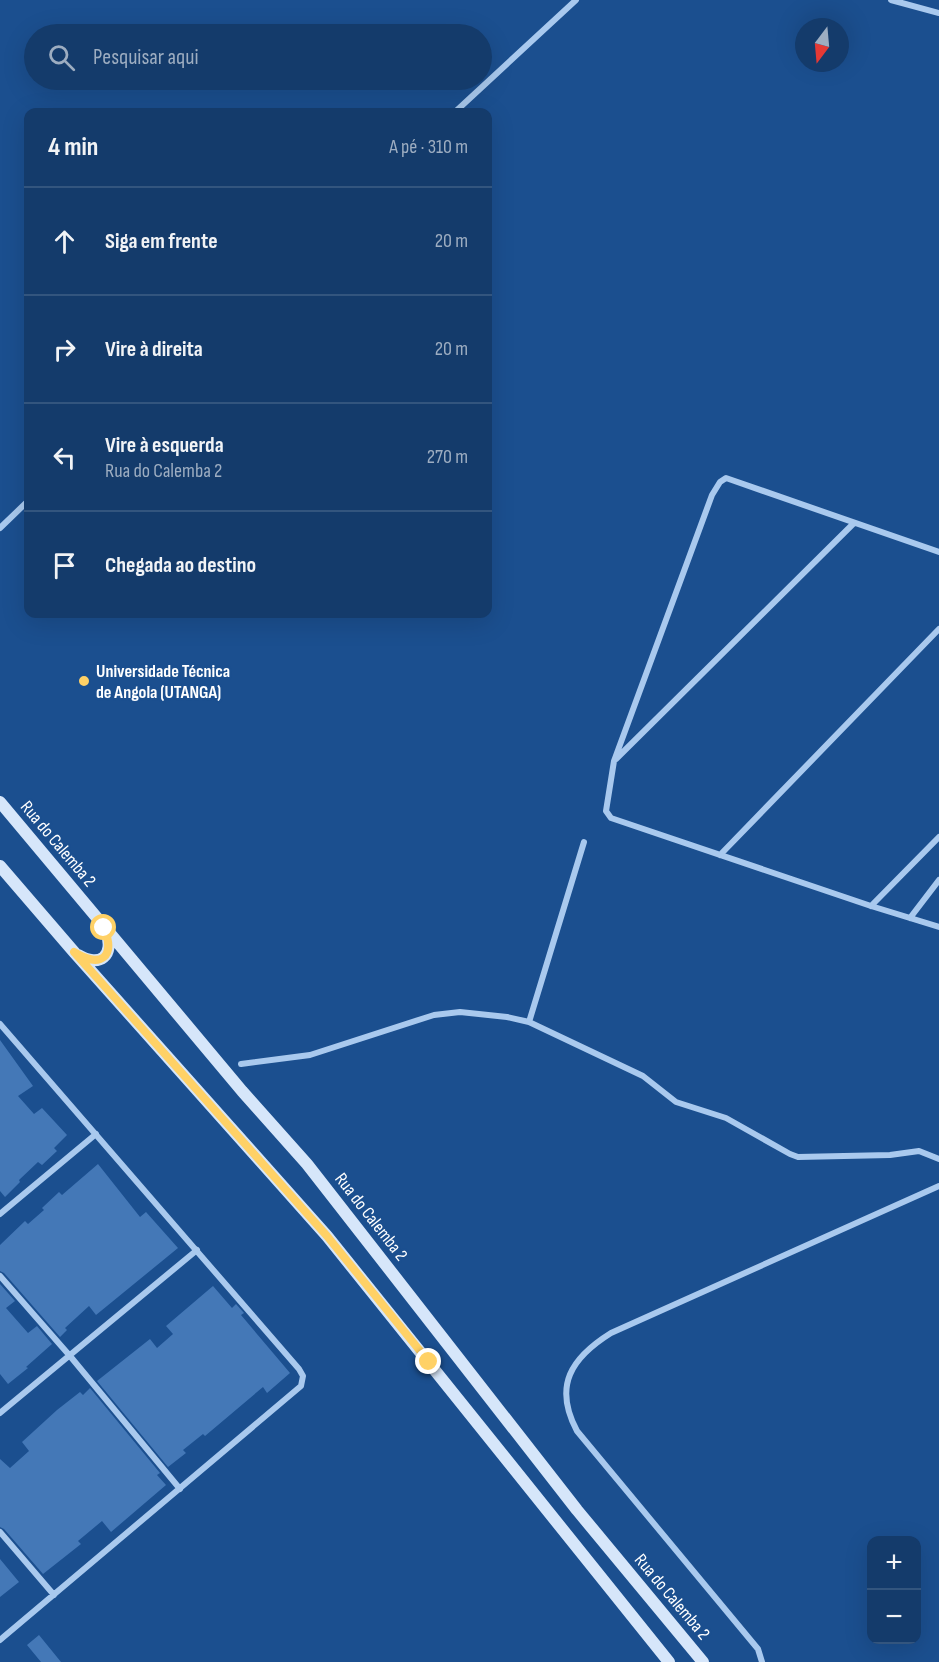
<!DOCTYPE html>
<html lang="pt">
<meta charset="utf-8">
<style>
:root{--surface:#143b6b;--page:#214673;--text:#f1f3f6;--muted:#9dadc1;--line:#33557e}
body{margin:0;font-family:"Sofia Sans Condensed",sans-serif;background:var(--page);color:var(--text)}
.controls{position:absolute;right:18px;bottom:18px;display:grid;overflow:hidden;border-radius:12px;box-shadow:0 6px 24px #0002}
.controls button{width:54px;height:54px;display:grid;place-items:center;padding:0;border:0;border-bottom:2px solid var(--line);background:var(--surface);color:var(--text);font:30px sans-serif}
.compass{position:absolute;left:795px;top:18px;width:54px;height:54px;border-radius:50%;background:var(--surface);box-shadow:0 6px 24px #0002;rotate:196deg}
.stop{position:absolute;width:18px;height:18px;margin:-14px;border:4px solid #ffd166;border-radius:50%;background:#fff}
.stop.end{background:#ffd166;border-color:#fff;box-shadow:0 2px 6px #0008}
.list{margin:0;padding:0;list-style:none}
h2{display:flex;justify-content:space-between;align-items:center;height:78px;margin:0;padding:0 24px;font-size:26px}
h2 small{font-size:20px;font-weight:400;color:var(--muted)}
.list li{display:grid;grid-template-columns:39px 1fr auto;gap:18px;align-items:center;box-sizing:border-box;height:108px;padding:0 24px;border-top:2px solid var(--line)}
.list b{display:block;font-size:22px;white-space:nowrap}
.list p{margin:0;font-size:20px;white-space:nowrap;color:var(--muted)}
.list em{font-size:20px;font-style:normal;color:var(--muted)}
.icon{flex:none;width:33px;height:33px;fill:none;stroke:currentColor;stroke-width:2;stroke-linecap:round;stroke-linejoin:round}
.map{position:relative;flex:none;width:939px;height:1662px;overflow:hidden}
.search{position:absolute;background:var(--surface);box-shadow:0 6px 24px #0002;left:24px;top:24px;width:468px;height:66px;display:flex;align-items:center;gap:15px;box-sizing:border-box;padding:0 21px;border-radius:33px;color:var(--muted);font-size:22px}
.panel{position:absolute;background:var(--surface);box-shadow:0 6px 24px #0002;left:24px;top:108px;width:468px;height:510px;border-radius:12px}
.map>svg:first-child{display:block}
.building{fill:#4478b7}
.lines{fill:none;stroke-linecap:round;stroke-linejoin:round}
.street{stroke:#a9c9ee;stroke-width:6}
.secondary{stroke:#d6e6fa;stroke-width:12}
.route{stroke:#ffd166;stroke-width:8}
.poi-dot{fill:#ffd166;stroke:#1b4f8f;stroke-width:2}
.labels{text-anchor:middle;dominant-baseline:central;stroke-width:4.5;stroke-linejoin:round;paint-order:stroke}
.poi-label{font-size:18px;font-weight:bold;fill:#fff;stroke:#1b4f8f;text-anchor:start}
.street-label{font-size:18px;fill:#fff;stroke:#1b4f8f}
</style>
<div class="map">
<svg width="939" height="1662" viewBox="0 0 939 1662">
<rect width="100%" height="100%" fill="#1b4f8f"/>
<path class="building" d="M0,1040l33,46 -15,10 16,18 8,-6 25,27 -13,13 3,3 -15,14 -4,-3 -19,18 1,2 -15,15 -5,-6z
M98,1164l42,53 6,-5 32,36 -82,67 -7,-9 -24,22 2,2 -7,7 -56,-64 -4,-2v-26l25,-24 3,3 16,-14 -2,-2 17,-16 3,3z
M0,1284l15,17 -9,7 22,25 9,-7 15,18 -26,23 2,1 -20,16 -8,-10z
M213,1286l19,22 4,-4 8,9 -3,2 49,58 -23,20 -4,-6 -58,49 -2,-2 -20,16 3,3 -18,14 -71,-86 53,-42 7,9 16,-14 -7,-8z
M90,1388l70,85 -3,2 9,10 -55,47 -9,-11 -24,20 3,3 -38,30 -39,-45 -4,-2v-68l10,9 19,-17 -7,-9 35,-32 23,-18 3,3z
M0,1559l19,23 -19,15z
M39,1635l22,27h-20l-14,-17z"/>
<g class="lines">
<path class="street" d="M891,0l48,13
M455,112l121,-112
M0,528l28,-27
M939,552l-213,-74 -6,4 -8,13 -98,266 -8,50 5,7 260,88 68,21
M616,759l238,-236
M720,855l219,-226
M871,906l68,-69
M910,918l29,-38
M529,1022l55,-180
M0,1024l299,345 4,7 -2,10 -301,254
M241,1064l69,-9 124,-40 26,-3 47,5 22,5 114,54 33,26 50,16 64,36 8,3 92,-2 29,-4 20,8
M0,1214l96,-80
M0,1276l70,80 110,133
M0,1413l197,-163
M0,1532l54,63
M762,1662l-4,-13 -181,-218c-24,-45 -6,-73 34,-98l328,-147"/>
<path class="secondary" d="M0,802l242,289 65,73 270,346 126,152
M0,866l74,86 253,284 342,426
M78,955c22,13 37,1 28,-24"/>
</g>
<g class="lines">
<path class="route" d="M104,928c12,29 -3,41 -30,24l253,284 102,126"/>
</g>
<circle class="poi-dot" cx="84" cy="681" r="6"/>
<g class="labels">
<g class="poi-label">
<text x="96" y="671">Universidade Técnica<tspan x="96" dy="21">de Angola (UTANGA)</tspan></text>
</g>
<g class="street-label">
<text transform="translate(58 844) rotate(50)">Rua do Calemba 2</text>
<text transform="translate(371 1217) rotate(52)">Rua do Calemba 2</text>
<text transform="translate(672 1597) rotate(50)">Rua do Calemba 2</text>
</g>
</g>
</svg>
<div class="controls">
<button>+</button>
<button>−</button>
</div>
<svg class="compass" viewBox="-18 -18 36 36"><path d="M0-13l5 13h-10z" fill="#e53935"/><path d="M0 13l5-13h-10z" fill="#9dadc1"/></svg>
<div class="stop" style="left:104px;top:928px"></div>
<div class="stop end" style="left:429px;top:1362px"></div>
<div class="search"><svg class="icon" aria-label="search" viewBox="0 0 24 24"><circle cx="10" cy="10" r="6"/><path d="M15 15l6 6"/></svg>Pesquisar aqui</div>
<section class="panel">
<h2>4 min<small>A pé · 310 m</small></h2>
<ul class="list">
<li><svg class="icon" aria-label="ahead" viewBox="0 0 24 24"><path d="M12 20V5M6 11l6-6 6 6"/></svg><div><b>Siga em frente</b></div><em>20 m</em></li>
<li><svg class="icon" aria-label="right" viewBox="0 0 24 24"><path d="M7 20v-9h11M14 6l5 5-5 5"/></svg><div><b>Vire à direita</b></div><em>20 m</em></li>
<li><svg class="icon" aria-label="left" viewBox="0 0 24 24"><path d="M17 20v-9H6M10 6l-5 5 5 5"/></svg><div><b>Vire à esquerda</b><p>Rua do Calemba 2</p></div><em>270 m</em></li>
<li><svg class="icon" aria-label="arrive" viewBox="0 0 24 24"><path d="M6 21V4h12l-3 4 3 4H6"/></svg><div><b>Chegada ao destino</b></div></li>
</ul>
</section>
</div>
